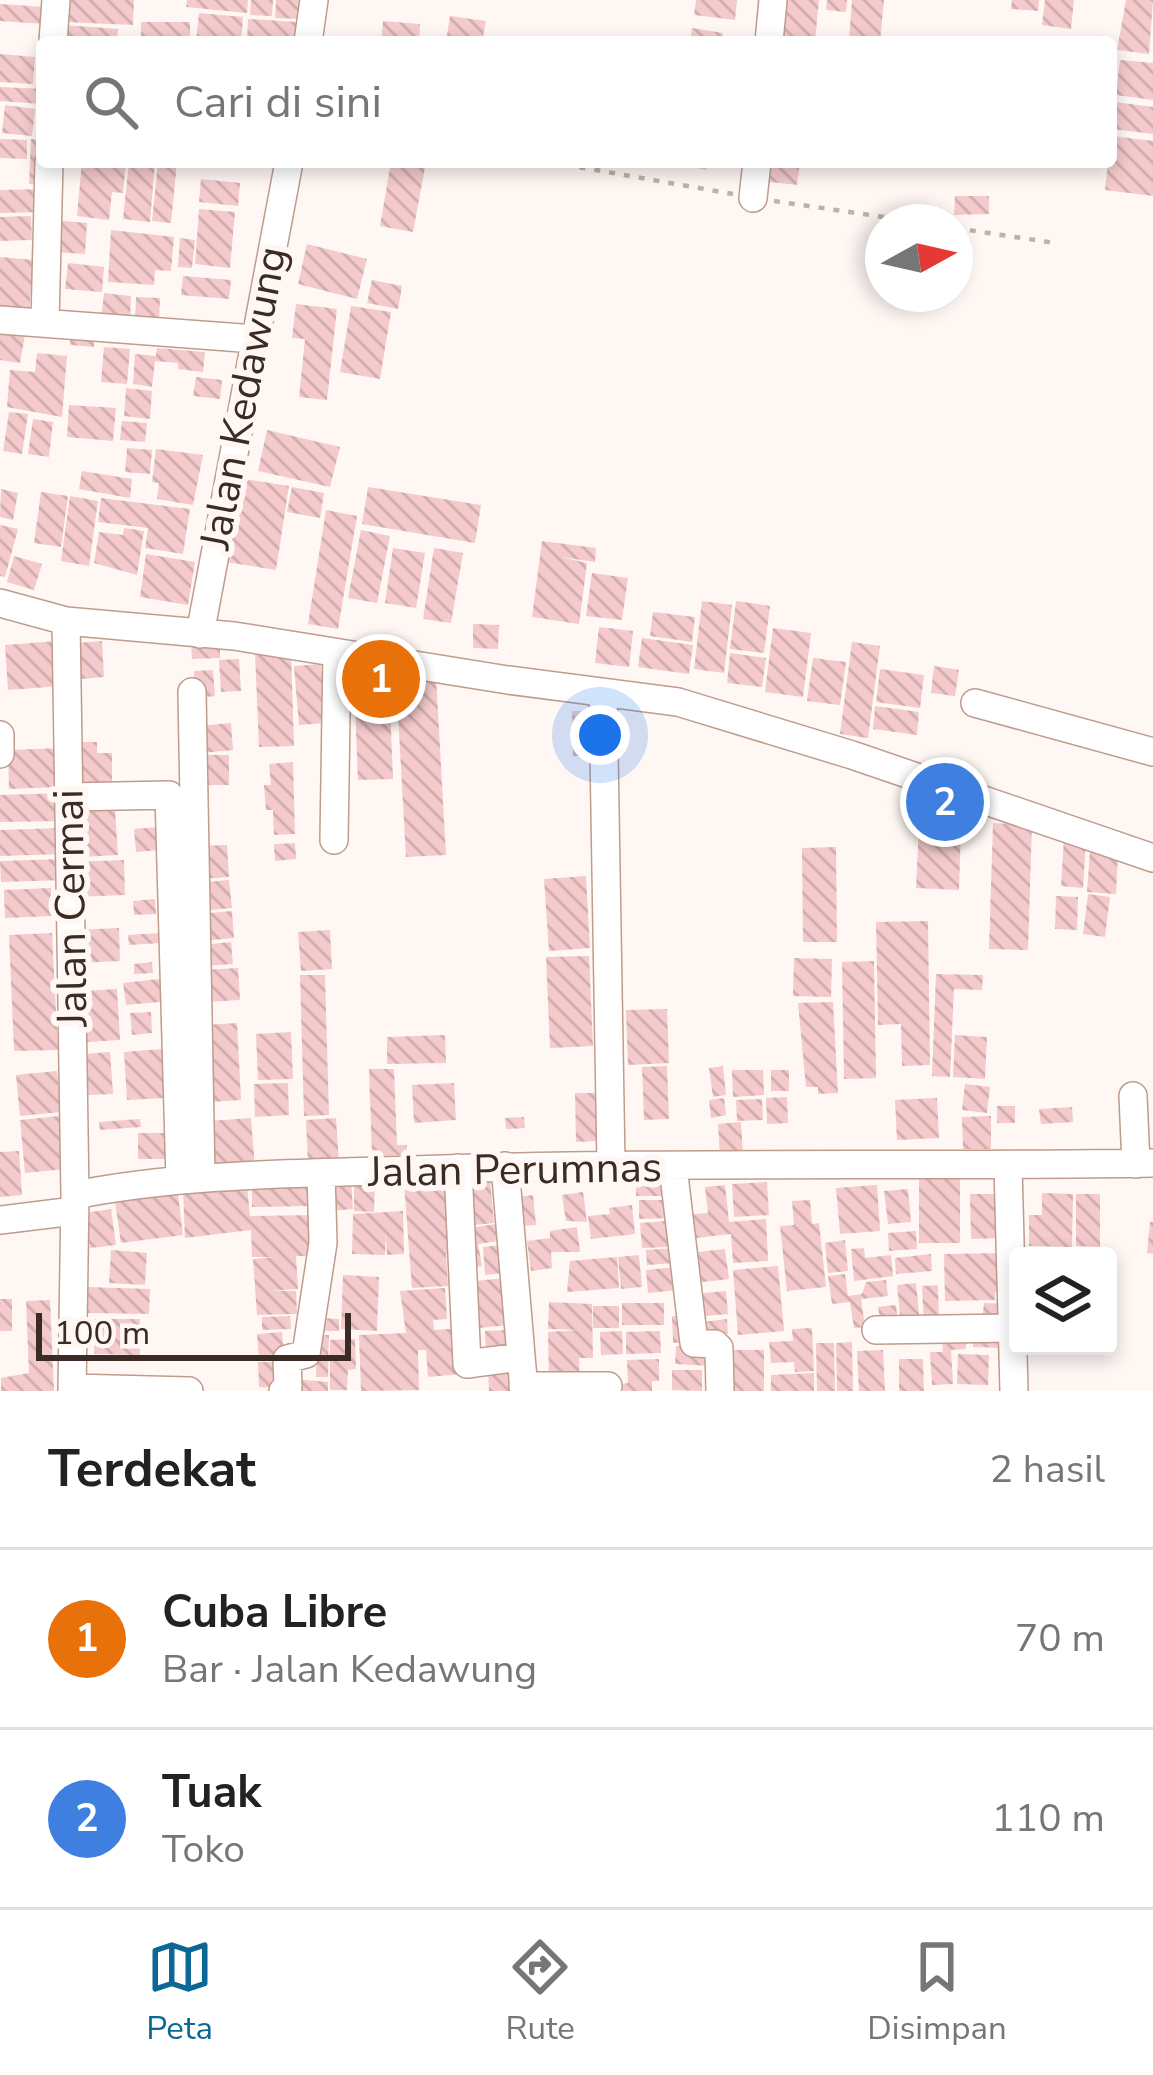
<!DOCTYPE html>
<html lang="id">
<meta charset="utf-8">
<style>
:root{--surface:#fff;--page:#f2f2f2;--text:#222;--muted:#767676;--line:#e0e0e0;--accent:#0c6797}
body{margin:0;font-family:"Nunito Sans",sans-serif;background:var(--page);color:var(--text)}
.controls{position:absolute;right:36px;bottom:36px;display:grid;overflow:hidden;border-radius:12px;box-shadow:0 6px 18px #0003}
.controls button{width:108px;height:108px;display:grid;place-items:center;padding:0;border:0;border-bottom:3px solid var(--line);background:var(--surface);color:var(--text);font:60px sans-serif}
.compass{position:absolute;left:865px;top:204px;width:108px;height:108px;border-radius:50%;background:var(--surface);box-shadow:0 6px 18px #0003;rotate:82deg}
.scale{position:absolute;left:36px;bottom:30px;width:315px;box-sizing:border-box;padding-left:12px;border:6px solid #3a2c25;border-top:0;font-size:33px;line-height:42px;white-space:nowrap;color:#3a2c25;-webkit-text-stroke:9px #fff7f4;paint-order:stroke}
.you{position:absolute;left:600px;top:735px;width:42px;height:42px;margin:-30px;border:9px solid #fff;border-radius:50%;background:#1a73e8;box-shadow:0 0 0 18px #1a73e833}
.badge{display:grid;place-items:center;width:78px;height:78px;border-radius:50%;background:var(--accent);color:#fff;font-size:39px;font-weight:700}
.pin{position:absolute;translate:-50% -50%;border:6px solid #fff;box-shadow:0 3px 12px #0006}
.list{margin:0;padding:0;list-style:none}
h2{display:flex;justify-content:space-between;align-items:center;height:156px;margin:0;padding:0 48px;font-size:51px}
h2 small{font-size:39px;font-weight:400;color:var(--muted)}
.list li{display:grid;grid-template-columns:78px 1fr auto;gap:36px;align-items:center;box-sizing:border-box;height:180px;padding:0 48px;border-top:3px solid var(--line)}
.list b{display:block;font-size:45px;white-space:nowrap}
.list p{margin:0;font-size:39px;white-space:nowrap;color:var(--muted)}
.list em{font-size:39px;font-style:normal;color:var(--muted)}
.icon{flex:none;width:66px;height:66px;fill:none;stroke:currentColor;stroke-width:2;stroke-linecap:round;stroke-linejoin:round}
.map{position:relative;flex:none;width:1153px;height:1391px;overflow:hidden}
.search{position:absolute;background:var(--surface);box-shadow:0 6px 18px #0003;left:36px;right:36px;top:36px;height:132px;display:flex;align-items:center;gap:30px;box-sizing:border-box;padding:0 42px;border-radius:12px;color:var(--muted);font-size:45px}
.sheet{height:516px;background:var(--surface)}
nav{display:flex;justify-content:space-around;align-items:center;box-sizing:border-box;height:168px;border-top:3px solid var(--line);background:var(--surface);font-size:33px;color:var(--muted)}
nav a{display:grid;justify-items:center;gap:6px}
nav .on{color:var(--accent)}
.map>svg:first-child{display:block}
.building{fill:url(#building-back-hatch)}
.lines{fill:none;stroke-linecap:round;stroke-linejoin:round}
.minor-casing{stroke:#bf9c8b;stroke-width:30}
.path{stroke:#bcb2ad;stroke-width:4.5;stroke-dasharray:6 9;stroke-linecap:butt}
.minor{stroke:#fff;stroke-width:27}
.labels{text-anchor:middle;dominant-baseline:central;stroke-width:12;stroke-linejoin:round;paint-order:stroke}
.street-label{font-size:42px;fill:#3a2c25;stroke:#fff7f4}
</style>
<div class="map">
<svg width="1153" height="1391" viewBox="0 0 1153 1391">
<defs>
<pattern id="building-back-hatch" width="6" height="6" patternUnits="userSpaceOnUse" patternTransform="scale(3)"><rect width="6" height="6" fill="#f4cacc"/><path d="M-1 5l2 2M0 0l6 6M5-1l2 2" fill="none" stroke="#d2aeaf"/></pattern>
</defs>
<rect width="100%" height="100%" fill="#fff7f4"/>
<path class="building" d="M66,0h68l-1,25 -68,-3z
M187,0h61l-1,13 -61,-6z
M251,0h22l-1,16 -22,-1z
M276,0h25l-1,19 -25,-1z
M696,0h41l-2,20 -41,-5z
M777,0h42l-4,42h-42z
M827,0h20l-1,12 -20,-2z
M852,0h32l-4,42h-51v-6l20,3z
M1012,0h27l-1,11 -27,-2z
M1045,0h29l-3,29 -29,-4z
M1126,0h27l-4,54 -32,-4z
M0,4l46,3 -1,17 -45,-3z
M199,13l44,4 -2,25h-45z
M450,16l36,5 -4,21h-36z
M248,19l49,3 -2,20h-48z
M383,21l37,3 -1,18h-38z
M141,22h49v20h-49z
M65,25l53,4 -1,13h-53z
M692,28l31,5 -1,9h-32z
M0,54l35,3 -2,27 -33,-2z
M1120,60l33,3v37l-37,-5z
M0,87l42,2v15l-42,-3z
M1115,102l38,5v27l-41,-5z
M5,105l30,4 -3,27 -30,-3z
M1111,136l42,5v55l-48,-6 3,-28h3z
M0,139l27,1v19l-27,-1z
M31,139l11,1v45l-13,-1z
M82,162h44l-3,31 -11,-1 -3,28 -32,-4z
M129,162h26l-5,60 -27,-3z
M158,162h19l-6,61 -19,-2z
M391,162h35l-13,70 -33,-6z
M671,162h36l-1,8z
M764,162h36l-3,23 -35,-4z
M201,179l39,4 -2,23 -39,-4z
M41,189l1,23 -42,1v-23z
M955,196h34v18l-35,1z
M199,209l36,3 -5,56 -35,-4z
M31,216l1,24 -32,1v-24z
M53,220l34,3 -2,31 -34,-2z
M111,230l63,7 -3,34 -16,-1 -1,15 -46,-3z
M180,238l15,2 -3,28 -14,-1z
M307,244l60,15 -10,40 -59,-15z
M0,257l33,3 -4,54 -29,-3z
M68,263l36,4 -2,25 -37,-3z
M183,276l48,4 -2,19 -48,-4z
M372,280l30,6 -4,23 -31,-6z
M104,293l27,3 -1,26 -29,-2z
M136,297l24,1 -1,25h-24z
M296,304l41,5 -10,91 -28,-3 6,-58 -13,-1z
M351,306l40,6 -11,67 -40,-7z
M70,327l24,1v19l-24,-2z
M0,331l25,4 -5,28 -20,-3z
M104,347l26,2 -3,35 -26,-2z
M157,348l48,4 -2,20 -25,-3v-6l-23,-2 -3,26 -19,-3 2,-30 21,2z
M37,353l30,3 -5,61 -55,-10 3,-37 25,2z
M196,377l26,3 -2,19 -27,-3z
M126,388l26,3 -2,28 -26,-3z
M69,405l47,3 -3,33 -46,-4z
M9,412l19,2 -6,40 -19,-3z
M33,419l20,3 -4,35 -21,-3z
M122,421l25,2 -2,19 -25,-2z
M267,430l73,17 -10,40 -72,-16z
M127,448l25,2 -2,24 -25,-2z
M156,449l47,6 -10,50 -36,-6 2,-16 -7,-1z
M82,471l50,8 -2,19 -51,-9z
M238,478l51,8 -13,84 -51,-8z
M292,487l32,6 -4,25 -33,-6z
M368,487l113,18 -6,38 -113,-19z
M1,489l17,4 -5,27 -13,-3z
M41,492l27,4 -7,51 -27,-4z
M70,496l28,5 -9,65 -28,-5z
M101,498l89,11 -7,45 -38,-6 3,-20 -50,-6z
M326,510l31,6 -19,113 -30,-5z
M0,525l18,4 -13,48 -5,-1z
M124,528l20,3 -7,44 -43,-12 5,-31 24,3z
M361,530l29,6 -13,67 -29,-5z
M542,541l54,7 -1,14 -34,-5 26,6 -8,61 -47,-7z
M393,548l32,5 -9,55 -31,-5z
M434,548l29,5 -12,70 -28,-4z
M146,554l49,8 -7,43 -48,-8z
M14,556l28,8 -8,26 -27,-8z
M592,573l36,5 -6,42 -36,-4z
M702,601l30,4 -8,68 -30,-4z
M736,601l34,5 -6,47 -34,-4z
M653,612l42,5 -3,25 -42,-6z
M473,624l26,1 -1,24 -25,-1z
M599,627l34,4 -4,36 -34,-4z
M773,628l38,5 -8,64 -38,-5z
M642,638l51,7 -4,29 -51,-7z
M220,640v18l-28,1 -1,-18z
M57,641l3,45 -52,4 -3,-45z
M102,641l2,36 -23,2 -3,-36z
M852,642l28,4 -12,92 -28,-4z
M291,652l3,94 -35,1 -4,-94z
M730,653l36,5 -4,29 -35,-4z
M813,658l33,4 -6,43 -33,-4z
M239,659l2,32 -20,1 -2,-32z
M321,664l5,59 -27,2 -5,-59z
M934,666l25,4 -4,26 -24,-3z
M880,669l44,6 -4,33 -44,-6z
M213,670l2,26 -20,2 -1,-27z
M436,677l10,178 -40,2 -10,-178z
M389,679l4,100 -35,1 -4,-99z
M875,706l44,6 -2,23 -44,-6z
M572,711h15l1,45h-15z
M231,723l2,27 -32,3 -2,-27z
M74,742h23v11h15v31l-37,1z
M60,748l1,39 -52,2 -1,-39z
M200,755h29v30h-29z
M293,762l2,72 -21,1 -1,-25h-7l-2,-25h7l-2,-21z
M64,793v28l-64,1v-27z
M115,810l3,45 -36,2 -3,-45z
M993,823l39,2 -4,125 -39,-1z
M919,826l42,2 -2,62 -43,-2z
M159,827l1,23 -24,2 -2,-23z
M62,828l1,26 -63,2v-26z
M1064,838l22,2 -3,48 -22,-2z
M295,843l1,16 -21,2 -1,-17z
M227,845l2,32 -27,2 -2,-33z
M836,847l1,95h-34l-1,-94z
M1090,851l28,2 -2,41 -29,-2z
M65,859v21l-64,2 -1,-21z
M124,860l1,35 -50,2 -1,-35z
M586,876l4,72 -41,3 -5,-72z
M229,880l3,28 -33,3 -2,-28z
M51,888l1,28 -47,2 -1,-28z
M1088,894l22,3 -5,40 -22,-3z
M1056,896l22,1 -1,33 -22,-1z
M155,899l1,15 -22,1 -1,-14z
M232,911l2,27 -32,3 -2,-27z
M928,921l2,144 -28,1 -1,-42 -23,1 -2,-103z
M119,928l1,33 -43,2 -1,-33z
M330,930l2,39 -31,2 -3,-39z
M52,933l6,117 -44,1 -5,-116z
M160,933v10l-31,2 -1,-10z
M231,942l2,22 -29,2 -2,-21z
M589,956l4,90 -43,2 -4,-91z
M794,958l38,1 -1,38 -38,-1z
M874,961l2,117 -32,1 -2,-117z
M152,962l1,11 -19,1v-10z
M238,968l2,32 -33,2 -3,-32z
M936,974l47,1 -1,15 -28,-1 -4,88 -18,-1z
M300,975h25l4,140 -25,1z
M168,978l2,23 -44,4 -3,-22z
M117,989l3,51 -33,2 -2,-51z
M833,1002l5,91 -20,1v-7h-12l-8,-84z
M667,1009l2,54 -41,2 -2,-55z
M151,1012l1,21 -20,2 -2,-22z
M237,1023l4,77 -31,2 -4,-77z
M291,1032l2,47 -35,1 -2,-46z
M445,1035l1,28 -59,1v-27z
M955,1035l32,2 -2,42 -32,-2z
M162,1049l3,49 -38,2 -3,-48z
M110,1052l3,42 -25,1 -3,-41z
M667,1066l2,53 -25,1 -2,-53z
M723,1066l3,29 -13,2 -4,-29z
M369,1069h25l3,76h10v10l-35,1z
M732,1070h31l1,25 -31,2z
M771,1070h18v21h-18z
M57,1071l4,41 -41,4 -4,-41z
M288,1083l1,32 -34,2 -1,-33z
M454,1083l2,37 -42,3 -2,-38z
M965,1084l25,3 -3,26 -25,-3z
M575,1093h23v48l-22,1z
M787,1097l1,26 -21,1 -1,-26z
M724,1098l2,17 -15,3 -2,-18z
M937,1098l2,40 -42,2 -2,-40z
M762,1099l1,21 -26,1 -1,-21z
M997,1106h18v17h-18z
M1072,1107l1,15 -32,2 -2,-15z
M59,1116l6,53 -40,4 -5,-53z
M991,1116v33h-28l-1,-32z
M524,1117l1,11 -19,1 -1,-11z
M251,1118l4,50 -44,2 -2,-49z
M336,1118l3,44 -31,2 -2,-44z
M140,1119l1,8 -41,3 -1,-8z
M741,1122l2,32 -23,2 -2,-32z
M138,1133h32v26h-32z
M19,1151l3,44 -22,2v-45z
M489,1168l5,55 -29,3 -6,-55z
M919,1176l41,1v66h-41z
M671,1177v19h-35v-18z
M354,1179h21l-1,33 -20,-1z
M455,1179l2,75h-11l2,32 -36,2 -8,-105z
M351,1181l2,28 -26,2 -3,-28z
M767,1182l2,33 -35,2 -2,-33z
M313,1184v22l-61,1v-22z
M725,1185l4,37 37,-3 2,42 -35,2 -2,-29 -43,5 -3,-24 23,-2 -3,-26z
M877,1185l3,46 -40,3 -4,-46z
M177,1186l6,49 -62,8 -7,-49z
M247,1186l3,30 62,-1 1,41h-17l2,33 -29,2h27l1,23 -40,1 -4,-56 20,-2h-21l-1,-27 -66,8 -2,-48z
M908,1189l3,33 -23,2 -4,-33z
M583,1192l4,30 -21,-1 -4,-26z
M1042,1193l31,1 -1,53 -43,-1v-31h13z
M970,1194h32l1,44 -32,1z
M1076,1194h24v53l-24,-1z
M533,1195l3,30 -16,1 -3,-29z
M639,1200h32v18l-32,1z
M810,1200l2,24 7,-1 7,64 -39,4 -7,-65 14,-1 -2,-24z
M632,1205l3,29 -44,5 -3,-23 22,-2 -1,-6z
M111,1209l5,36 -26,3 -5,-35z
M403,1211l1,43 -17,1 -1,-23 -1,23 -33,-1 1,-40z
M666,1221l2,26 -26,1 -2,-25z
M1150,1222h3v32l-6,-1z
M502,1223l3,17 -27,4 4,22 -12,2 -6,-39z
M577,1227l3,25h-29l1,16 -21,3 -4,-30 23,-3v-7z
M916,1231l1,18 -28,2 -1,-18z
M845,1240l3,31 -20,2 -3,-30z
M503,1245l2,28 -20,2 -2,-28z
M675,1248l1,15 -29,2 -1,-15z
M864,1248l1,10 26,-3 2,21 -39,5 -3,-32z
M725,1249l4,30 -35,4 -4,-30z
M1095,1249v7h-69v-5z
M111,1250l36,3 -2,32 -36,-2z
M1004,1253l1,38 -10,1v8l-50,1 -1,-47z
M931,1254l1,17 -36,3 -1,-16z
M639,1255l3,32 -21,2 -3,-32z
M617,1257l2,31 -52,4 3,-31z
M778,1266l6,65 -46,4 -5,-65z
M676,1267l2,23 -30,3 -2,-23z
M845,1274l3,22 14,-2 4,-12 20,-2 2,16 -27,3 4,28 -11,1 -4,-26 -18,2 -4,-28z
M343,1275l36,2 -2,54 -36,-2z
M505,1278l4,47 -30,3 -4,-47z
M916,1283l4,40 -19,2 -4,-40z
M938,1285l1,41h-15l-2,-40z
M87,1287l63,2 -1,25 -62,-1z
M445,1288l2,31 -14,1 1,10 28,-2 -1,46 -33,3 -2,-27h-8l1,40 -58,1 -2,-56 47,-2 -6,-42z
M726,1291l2,23 -34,3 -3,-23z
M0,1299h12v32h-12z
M50,1300l4,91h-53v-13l28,-5 -3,-72z
M549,1302l43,2 1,54h-14l1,24 -31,1 -1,-51 31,-2 -31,-1z
M622,1303h42v22h-42z
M984,1303l21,1 -1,18h-22z
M896,1305l2,19 -17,2 -3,-19z
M593,1306h26v22h-26z
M290,1316l1,13 -29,1v-13z
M672,1316h14l1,26 -14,1z
M322,1318l17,1v12h-17z
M95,1319h45v36l-46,-1z
M727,1319l1,15 -33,4 -2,-15z
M812,1328l2,43 -19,1 -1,-10 -23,1 -2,-21 24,-1 -1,-12z
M964,1329l2,20 -15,1 2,34 -21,1 -2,-33h13l-2,-21z
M511,1330l1,28h-26l-1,-27z
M622,1331l1,23 -22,1 -1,-23z
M660,1331l1,22 -35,1v-22z
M973,1331l32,1v16l-32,-1z
M282,1332l2,25 -25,1 -2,-24z
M317,1335h12l-1,42h-12z
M355,1339l1,30 -8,1 -1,20h-17v-50z
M852,1342l1,49h-16l-1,-48z
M816,1343h18l1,48h-18z
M676,1346l36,2 -1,18 -36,-2z
M728,1350h36v41h-35z
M883,1350l2,41h-26l-2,-40z
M958,1354l31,1 -1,30 -31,-1z
M659,1359v22h-7v10h-29v-7l5,-1 -1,-23z
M899,1359h24l1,32h-25z
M258,1362h20l2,26 -21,-1z
M515,1370l2,21h-28l-1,-20z
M672,1370h30v21l-30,-1z
M814,1373v18h-43v-16z
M292,1379l36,3v9h-37z"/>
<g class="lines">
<defs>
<path id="minor" d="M53,42l3,-42
M308,42l6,-42
M769,42l4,-42
M753,198l4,-36
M0,320l255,19
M45,322l4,-160
M0,603l66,18 168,15 274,44 170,22 174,53 301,103
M66,621l9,574
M200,634l89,-472
M192,692l9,486
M603,693l8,472
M975,703l178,49
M0,735v19
M69,797l100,-2 11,385
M334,840l3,-187
M1133,1096l3,68
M505,1166l19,225
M1008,1166l6,225
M673,1167l21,176 21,1 4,4 1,43
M458,1168l9,196 54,-7
M0,1220l74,-9
M876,1330l137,-2
M523,1386h85
M72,1388l117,3
M72,1391l3,-196c111,-22 225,-21 337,-25 247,-9 494,-3 741,-7
M283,1391l5,-4 -1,-28 19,-5 17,-111 -2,-70"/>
</defs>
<use href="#minor" class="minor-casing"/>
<path class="path" d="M550,162l183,32
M774,201l144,21
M955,228l100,15"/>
<use href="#minor" class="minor"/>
</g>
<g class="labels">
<g class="street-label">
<text transform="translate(244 398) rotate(-79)">Jalan Kedawung</text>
<text transform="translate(71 908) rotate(-91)">Jalan Cermai</text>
<text transform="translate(515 1170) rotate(-1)">Jalan Perumnas</text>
</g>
</g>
</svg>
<div class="controls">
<button><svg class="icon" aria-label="layers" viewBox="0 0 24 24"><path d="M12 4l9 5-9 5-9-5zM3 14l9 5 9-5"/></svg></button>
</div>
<svg class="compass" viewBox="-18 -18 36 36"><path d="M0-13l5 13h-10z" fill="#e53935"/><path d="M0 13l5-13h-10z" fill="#767676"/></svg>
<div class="scale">100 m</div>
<div class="you"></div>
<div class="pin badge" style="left:381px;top:679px;background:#e8710a">1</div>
<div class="pin badge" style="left:945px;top:802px;background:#3f7fe0">2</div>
<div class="search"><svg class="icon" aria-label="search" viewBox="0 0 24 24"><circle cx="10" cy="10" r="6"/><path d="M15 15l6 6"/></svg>Cari di sini</div>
</div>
<section class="sheet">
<h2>Terdekat<small>2 hasil</small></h2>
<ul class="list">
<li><span class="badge" style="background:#e8710a">1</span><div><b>Cuba Libre</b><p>Bar · Jalan Kedawung</p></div><em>70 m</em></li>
<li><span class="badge" style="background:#3f7fe0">2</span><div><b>Tuak</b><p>Toko</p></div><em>110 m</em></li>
</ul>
</section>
<nav>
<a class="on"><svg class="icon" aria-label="map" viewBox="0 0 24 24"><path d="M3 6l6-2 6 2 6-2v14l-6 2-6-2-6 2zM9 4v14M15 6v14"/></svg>Peta</a>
<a><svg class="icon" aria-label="directions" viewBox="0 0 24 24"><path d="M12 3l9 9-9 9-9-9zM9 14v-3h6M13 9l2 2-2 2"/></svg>Rute</a>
<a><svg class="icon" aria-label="saved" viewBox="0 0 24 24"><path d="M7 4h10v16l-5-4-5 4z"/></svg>Disimpan</a>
</nav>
